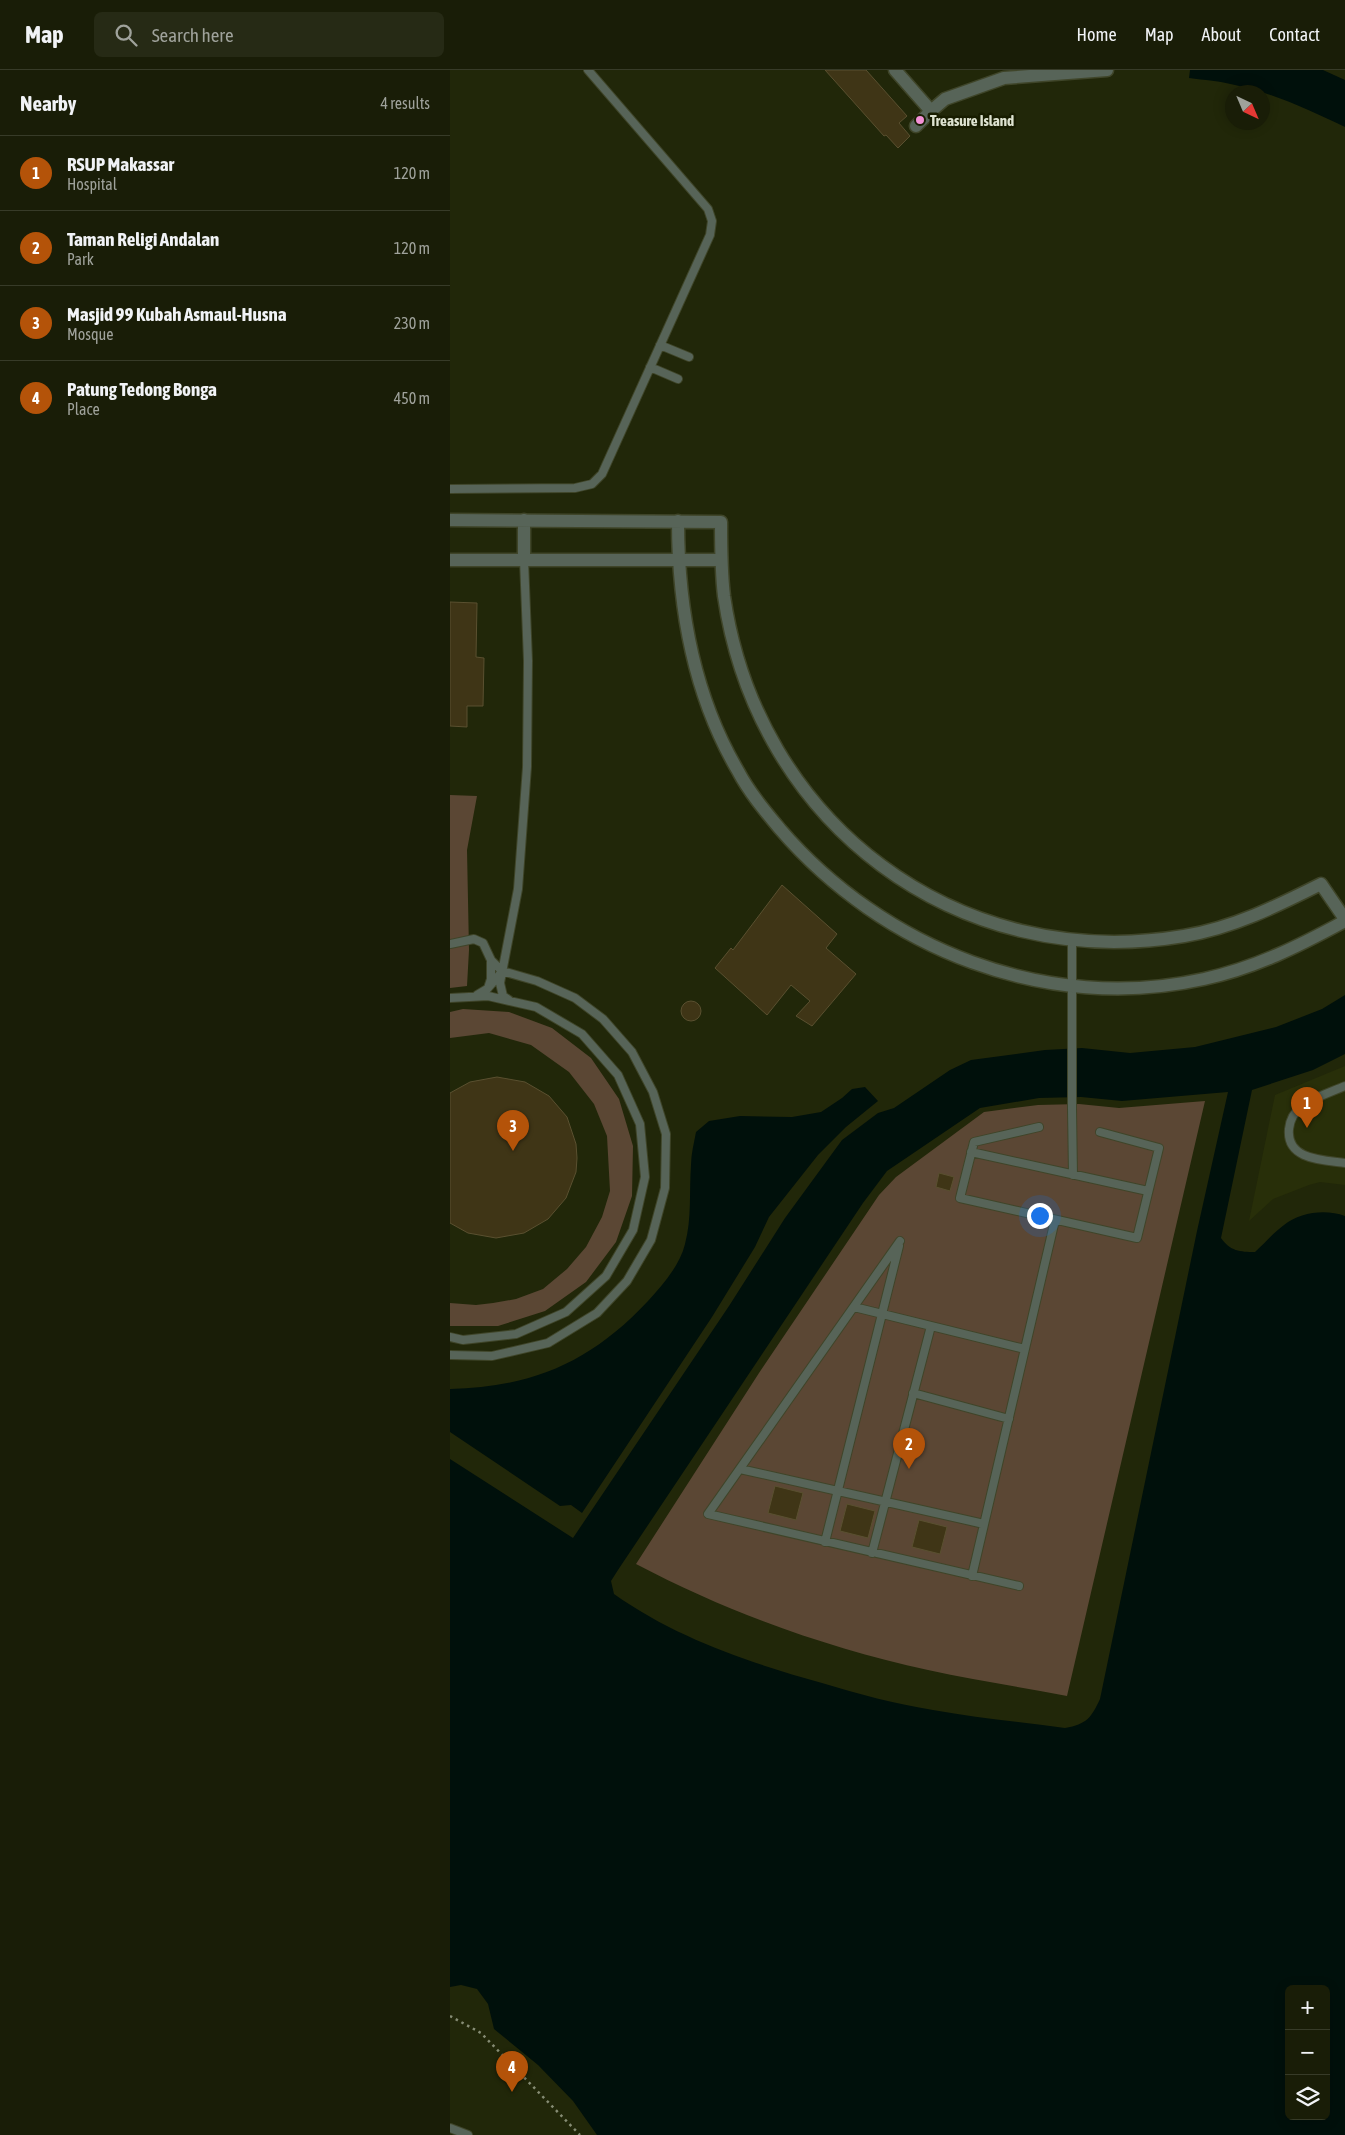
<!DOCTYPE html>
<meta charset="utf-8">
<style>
:root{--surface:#191d07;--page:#262a15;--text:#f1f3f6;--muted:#9fa29b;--line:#373b28;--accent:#b45309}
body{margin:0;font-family:"Asap Condensed",sans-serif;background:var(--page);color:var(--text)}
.controls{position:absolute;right:15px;bottom:15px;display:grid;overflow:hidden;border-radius:8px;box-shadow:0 2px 12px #0003}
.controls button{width:45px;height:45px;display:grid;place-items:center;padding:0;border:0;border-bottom:1px solid var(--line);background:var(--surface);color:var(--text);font:25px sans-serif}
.compass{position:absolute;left:775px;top:15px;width:45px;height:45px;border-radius:50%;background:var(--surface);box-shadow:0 2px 12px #0003;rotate:136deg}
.you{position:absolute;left:589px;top:1145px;width:18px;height:18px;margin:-12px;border:4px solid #fff;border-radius:50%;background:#1a73e8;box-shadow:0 0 0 8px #1a73e833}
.badge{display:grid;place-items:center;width:32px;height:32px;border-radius:50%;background:var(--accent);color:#fff;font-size:16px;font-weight:700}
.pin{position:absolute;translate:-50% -41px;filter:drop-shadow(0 1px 2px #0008)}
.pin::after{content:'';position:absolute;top:26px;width:18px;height:15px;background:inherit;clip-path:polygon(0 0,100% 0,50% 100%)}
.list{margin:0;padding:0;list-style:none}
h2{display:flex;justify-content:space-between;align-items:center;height:65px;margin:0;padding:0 20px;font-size:21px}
h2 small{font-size:16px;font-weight:400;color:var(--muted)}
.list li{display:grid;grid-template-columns:32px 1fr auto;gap:15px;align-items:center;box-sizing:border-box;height:75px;padding:0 20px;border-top:1px solid var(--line)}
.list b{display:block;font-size:19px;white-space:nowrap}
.list p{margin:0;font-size:16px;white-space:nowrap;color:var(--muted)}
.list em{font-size:16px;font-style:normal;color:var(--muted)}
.icon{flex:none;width:28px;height:28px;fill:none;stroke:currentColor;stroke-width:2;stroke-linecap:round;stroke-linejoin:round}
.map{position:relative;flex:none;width:895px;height:2065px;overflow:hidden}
header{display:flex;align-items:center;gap:30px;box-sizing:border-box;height:70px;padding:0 25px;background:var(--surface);border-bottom:1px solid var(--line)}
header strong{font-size:24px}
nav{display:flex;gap:28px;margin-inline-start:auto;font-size:18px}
.search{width:350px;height:45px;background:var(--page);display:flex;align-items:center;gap:12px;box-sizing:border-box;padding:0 18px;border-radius:8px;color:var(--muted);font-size:19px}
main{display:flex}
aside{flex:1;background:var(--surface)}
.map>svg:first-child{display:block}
.built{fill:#282f09}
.green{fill:#5b4734}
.water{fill:#00100b;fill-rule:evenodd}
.building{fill:#3f3516;stroke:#5a5030}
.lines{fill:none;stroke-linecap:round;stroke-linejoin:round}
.lane-casing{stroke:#3f4529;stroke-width:10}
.street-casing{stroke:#3f4529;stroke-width:15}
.path{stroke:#868c74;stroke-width:2.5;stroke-dasharray:2.5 4;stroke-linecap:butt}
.lane{stroke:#576458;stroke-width:8}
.street{stroke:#576458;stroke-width:12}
.poi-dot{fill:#f391d6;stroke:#181d01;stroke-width:2}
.labels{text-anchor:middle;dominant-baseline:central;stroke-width:5;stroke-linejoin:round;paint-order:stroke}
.poi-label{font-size:15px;font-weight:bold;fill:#dee3d1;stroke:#181d01;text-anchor:start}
</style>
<header>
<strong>Map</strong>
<div class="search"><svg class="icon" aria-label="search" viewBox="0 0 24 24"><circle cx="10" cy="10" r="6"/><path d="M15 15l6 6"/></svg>Search here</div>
<nav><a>Home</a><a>Map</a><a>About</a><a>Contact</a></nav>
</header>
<main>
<aside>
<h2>Nearby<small>4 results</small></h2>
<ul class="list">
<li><span class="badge">1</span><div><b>RSUP Makassar</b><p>Hospital</p></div><em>120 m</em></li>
<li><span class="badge">2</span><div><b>Taman Religi Andalan</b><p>Park</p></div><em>120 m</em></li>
<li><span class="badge">3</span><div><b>Masjid 99 Kubah Asmaul-Husna</b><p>Mosque</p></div><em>230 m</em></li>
<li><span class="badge">4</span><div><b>Patung Tedong Bonga</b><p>Place</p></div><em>450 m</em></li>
</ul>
</aside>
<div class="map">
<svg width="895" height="2065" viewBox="0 0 895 2065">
<rect width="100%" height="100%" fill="#212709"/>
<path class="built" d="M895,996v119l-25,-3 -11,3 -36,14 -24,22 26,-126z"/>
<path class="green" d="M0,725l27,1 -10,54 2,100 -2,36 -17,2z
M13,939l46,3 43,16 39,30 28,41 14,47 -1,50 -16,46 -30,40 -41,29 -47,15h-48v-23l26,2 17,-2 23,-4 27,-10 24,-20 19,-22 16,-30 8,-26 -3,-55 -13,-32 -25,-32 -38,-27 -42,-12 -39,5v-26z
M755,1031l-138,595c-46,-9 -93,-16 -139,-26 -101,-22 -199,-57 -292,-106l123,-191 120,-178 17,-18 88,-65 54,-7 41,-1 40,4z"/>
<path class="water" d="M740,0h133l22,10v47c-36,-17 -72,-34 -110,-42 -15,-4 -31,-5 -46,-7z
M895,925v59l-32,16 -61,20 -31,148c9,13 19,14 34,14 10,-9 18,-19 29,-27 16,-13 42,-16 61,-9v919h-748l-24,-34 -35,-36 -44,-36 -6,-25 -11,-15 -16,-4 -11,2v-528l123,79 156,-232 56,-88 57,-78 36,-27 16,-5 56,-38 21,-10 74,-10 37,-2 48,5 65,-6 81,-20 46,-18zM778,1022l-31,139 -97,468c-9,19 -13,25 -35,29 -44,-6 -88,-10 -132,-18 -37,-6 -75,-16 -111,-27 -72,-20 -146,-45 -208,-89l-3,-13 7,-11 245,-367 24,-32 93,-63 59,-10 42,-1 41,4zM839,1919h37v127h-37z
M415,1017l13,14 -32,26 -28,28 -49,62 -14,30 -43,70 -130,196 -11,-8 -11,1 -110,-74v-43c83,-2 141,-27 198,-88 14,-15 32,-36 37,-57 7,-26 4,-52 6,-79 0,-11 3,-22 5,-33l13,-11 31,-5 52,1 29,-5 21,-14 10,-9z"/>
<path class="building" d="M375,0h41l41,46 -8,7 11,13 -12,12 -12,-13 -2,1z
M0,532l27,1 -1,54 8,1 -1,48h-16v21l-17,-1z
M332,815l55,49 -11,14 30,26 -44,52 -16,-10 14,-15 -19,-16 -24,30 -52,-47 16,-20 2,2z
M231 941a10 10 0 1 1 20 0a10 10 0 1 1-20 0Z
M47,1007l28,5 24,14 18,21 9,27 1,14 -1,14 -10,26 -18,21 -24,14 -28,5 -28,-5 -18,-10v-130l20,-11z
M489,1103l15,4 -4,14 -14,-4z
M325,1416l28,7 -7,27 -28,-7z
M397,1434l28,7 -7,27 -28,-7z
M469,1450l28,7 -7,27 -28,-7z"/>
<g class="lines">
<defs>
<path id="lane" d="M210,275l29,12
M200,297l28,12
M0,419l125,-1 17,-4 10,-10 108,-239 2,-14 -4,-12 -120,-139
M622,871v168l1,66
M0,874l24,-5 9,4 8,17 11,11 35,10 38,17 28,21 29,33 21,40 13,42 -1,54 -14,52 -24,41 -30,32 -49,30 -56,13 -42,-1
M39,915l2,-6v-19
M27,925l10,-6 14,-16
M0,928l38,-2 48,11 46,27 36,41 22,49 5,53 -12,53 -27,46 -40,36 -50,22 -53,6 -13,-3
M59,930l-6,-4 -3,-13 18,-94 9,-122 1,-106 -4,-101
M895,1016c-14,6 -30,11 -43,20 -8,6 -12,13 -13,23 -3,31 34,31 56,34
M589,1057l-65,15 -14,56 177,40 22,-90 -59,-16
M521,1082l177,39
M450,1171l-192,273 311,72
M404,1237l171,42
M463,1323l96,26
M290,1399l244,55
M375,1472l74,-296
M422,1483l59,-227
M522,1506l83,-356
M0,2058l18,7"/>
<path id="street" d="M445,0l36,41 14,-12 59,-21 103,-8
M466,56l15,-15
M0,450l271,2c0,25 0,49 3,74 33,227 233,378 460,340 49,-8 93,-30 137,-52l24,35
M228,451c0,86 16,175 60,250 11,21 27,40 42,58 103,120 267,185 424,150 51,-11 95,-33 141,-58
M0,490h271
M74,490v-40"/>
</defs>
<use href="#lane" class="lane-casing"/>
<use href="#street" class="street-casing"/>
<path class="path" d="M0,1946l31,17 99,102"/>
<use href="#lane" class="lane"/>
<use href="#street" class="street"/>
</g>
<circle class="poi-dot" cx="470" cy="50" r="5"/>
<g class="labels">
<g class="poi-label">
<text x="480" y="50">Treasure Island</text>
</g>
</g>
</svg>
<div class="controls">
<button>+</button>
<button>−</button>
<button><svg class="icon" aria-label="layers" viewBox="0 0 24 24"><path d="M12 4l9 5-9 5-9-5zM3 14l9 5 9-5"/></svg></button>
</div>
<svg class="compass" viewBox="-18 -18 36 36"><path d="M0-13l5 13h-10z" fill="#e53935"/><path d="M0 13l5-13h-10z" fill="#9fa29b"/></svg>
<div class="you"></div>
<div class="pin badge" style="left:857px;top:1058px">1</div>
<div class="pin badge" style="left:459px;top:1399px">2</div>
<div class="pin badge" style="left:63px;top:1081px">3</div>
<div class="pin badge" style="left:62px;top:2022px">4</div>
</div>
</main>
